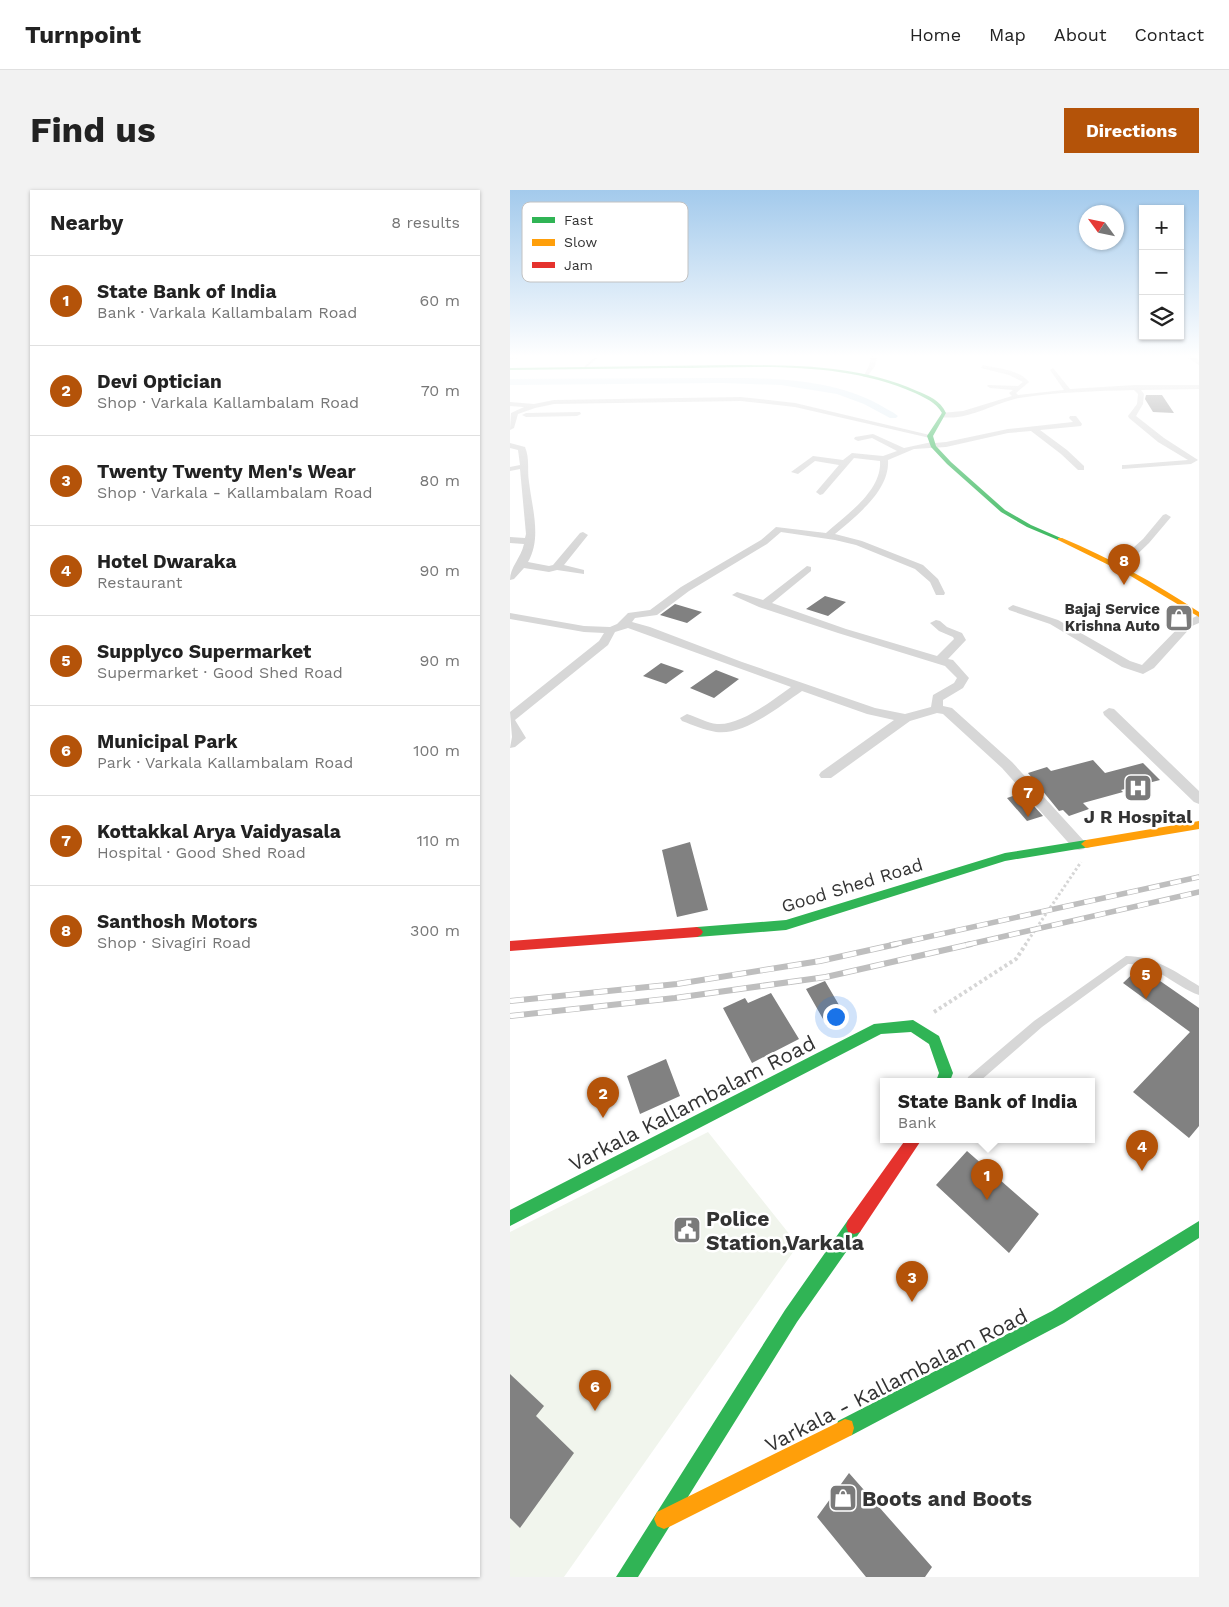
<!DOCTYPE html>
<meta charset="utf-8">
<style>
:root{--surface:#fff;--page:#f2f2f2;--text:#222;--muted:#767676;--line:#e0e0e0;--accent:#b45309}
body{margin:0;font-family:"Work Sans",sans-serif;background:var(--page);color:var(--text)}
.controls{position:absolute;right:15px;top:15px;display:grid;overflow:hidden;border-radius:0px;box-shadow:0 1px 4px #0004}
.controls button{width:45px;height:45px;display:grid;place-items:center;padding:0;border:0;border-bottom:1px solid var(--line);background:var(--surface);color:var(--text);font:25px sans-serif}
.compass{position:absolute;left:569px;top:15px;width:45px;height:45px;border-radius:50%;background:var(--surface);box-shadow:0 1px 4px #0004;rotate:303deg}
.you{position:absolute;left:325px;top:826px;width:18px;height:18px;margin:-12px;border:4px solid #fff;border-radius:50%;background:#1a73e8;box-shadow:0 0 0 8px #1a73e833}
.badge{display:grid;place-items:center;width:32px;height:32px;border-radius:50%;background:var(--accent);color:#fff;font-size:16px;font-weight:700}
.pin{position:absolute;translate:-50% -41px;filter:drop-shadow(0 1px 2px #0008)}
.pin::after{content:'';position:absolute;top:26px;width:18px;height:15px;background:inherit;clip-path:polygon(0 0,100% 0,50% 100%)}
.popup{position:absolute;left:370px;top:888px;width:215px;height:65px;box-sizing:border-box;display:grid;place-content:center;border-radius:0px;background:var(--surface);filter:drop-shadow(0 1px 4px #0005);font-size:16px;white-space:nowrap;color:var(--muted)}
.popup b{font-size:19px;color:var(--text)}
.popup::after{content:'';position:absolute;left:50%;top:100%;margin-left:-10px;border:10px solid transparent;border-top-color:var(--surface)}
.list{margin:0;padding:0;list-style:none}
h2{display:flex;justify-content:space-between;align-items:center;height:65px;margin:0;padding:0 20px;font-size:21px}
h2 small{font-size:16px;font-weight:400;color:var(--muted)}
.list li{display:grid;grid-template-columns:32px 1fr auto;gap:15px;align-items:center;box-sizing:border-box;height:90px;padding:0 20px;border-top:1px solid var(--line)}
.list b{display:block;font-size:19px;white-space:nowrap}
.list p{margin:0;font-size:16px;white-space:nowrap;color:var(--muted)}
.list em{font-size:16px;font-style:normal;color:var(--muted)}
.icon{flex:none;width:28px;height:28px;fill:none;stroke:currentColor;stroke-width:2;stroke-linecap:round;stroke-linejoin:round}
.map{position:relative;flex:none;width:689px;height:1387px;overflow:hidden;border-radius:0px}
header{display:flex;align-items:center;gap:30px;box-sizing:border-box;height:70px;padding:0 25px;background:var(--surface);border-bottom:1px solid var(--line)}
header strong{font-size:24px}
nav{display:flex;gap:28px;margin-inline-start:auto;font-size:18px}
.intro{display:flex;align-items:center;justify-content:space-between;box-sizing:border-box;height:120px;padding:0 30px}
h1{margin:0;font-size:35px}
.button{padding:12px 22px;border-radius:0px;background:var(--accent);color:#fff;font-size:18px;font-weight:700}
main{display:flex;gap:30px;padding:0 30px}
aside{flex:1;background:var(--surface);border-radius:0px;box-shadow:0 1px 4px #0004}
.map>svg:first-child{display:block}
.green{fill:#f1f5ed}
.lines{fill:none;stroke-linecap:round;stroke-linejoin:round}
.stream{stroke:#ddebf3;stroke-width:2.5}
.canal{fill:#ddebf3;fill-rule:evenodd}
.building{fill:#818181}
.path-far1{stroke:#d6d6d6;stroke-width:3;stroke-dasharray:2.5 2.5;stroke-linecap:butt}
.path{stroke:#d6d6d6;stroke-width:4;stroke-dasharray:3 3;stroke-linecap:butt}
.lane{fill:#d7d7d7;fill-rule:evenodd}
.street{fill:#d7d7d7;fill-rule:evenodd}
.fast{fill:#30b455;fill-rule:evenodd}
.slow{fill:#ff9f0a;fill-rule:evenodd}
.jam{fill:#e5322d;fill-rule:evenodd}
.rail-far1-casing{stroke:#bebebe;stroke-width:5.5}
.rail-casing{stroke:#bebebe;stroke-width:6}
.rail-far1{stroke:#fff;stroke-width:4;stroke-dasharray:11;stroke-linecap:butt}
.rail{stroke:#fff;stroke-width:4.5;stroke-dasharray:14;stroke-linecap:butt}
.labels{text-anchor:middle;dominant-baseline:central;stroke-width:5;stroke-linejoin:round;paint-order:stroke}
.far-poi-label{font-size:15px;font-weight:bold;fill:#333;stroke:#fff;text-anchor:end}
.poi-label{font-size:18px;font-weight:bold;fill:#333;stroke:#fff}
.street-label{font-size:18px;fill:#333;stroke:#fff}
.near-street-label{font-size:21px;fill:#333;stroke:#fff}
.near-poi-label{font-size:21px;font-weight:bold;fill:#333;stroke:#fff;text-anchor:start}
.key{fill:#fff;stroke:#c2c2c2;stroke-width:1}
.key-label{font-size:14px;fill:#333}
</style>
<header>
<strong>Turnpoint</strong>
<nav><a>Home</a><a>Map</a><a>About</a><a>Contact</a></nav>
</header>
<div class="intro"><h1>Find us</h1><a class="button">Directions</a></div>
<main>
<aside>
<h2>Nearby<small>8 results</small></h2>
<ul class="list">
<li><span class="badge">1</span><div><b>State Bank of India</b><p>Bank · Varkala Kallambalam Road</p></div><em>60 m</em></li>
<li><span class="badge">2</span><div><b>Devi Optician</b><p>Shop · Varkala Kallambalam Road</p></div><em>70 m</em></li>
<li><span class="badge">3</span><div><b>Twenty Twenty Men's Wear</b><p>Shop · Varkala - Kallambalam Road</p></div><em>80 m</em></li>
<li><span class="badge">4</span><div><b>Hotel Dwaraka</b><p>Restaurant</p></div><em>90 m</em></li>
<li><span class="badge">5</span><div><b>Supplyco Supermarket</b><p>Supermarket · Good Shed Road</p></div><em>90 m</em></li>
<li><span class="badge">6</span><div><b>Municipal Park</b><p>Park · Varkala Kallambalam Road</p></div><em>100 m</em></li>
<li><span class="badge">7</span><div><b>Kottakkal Arya Vaidyasala</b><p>Hospital · Good Shed Road</p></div><em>110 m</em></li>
<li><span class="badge">8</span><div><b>Santhosh Motors</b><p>Shop · Sivagiri Road</p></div><em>300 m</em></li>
</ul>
</aside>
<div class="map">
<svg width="689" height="1387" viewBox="0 0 689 1387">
<rect width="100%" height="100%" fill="#fff"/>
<path class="green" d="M198,942l90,113 -234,332h-54v-345z"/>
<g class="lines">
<path class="stream" d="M0,168l12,-2"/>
<path class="canal" d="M212,188c52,0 109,1 156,26 6,4 14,7 20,12l-2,2h-6l-26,-14 -27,-10 -56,-9 -59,-2 -212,2v-6z"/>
</g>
<path class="building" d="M636,205h16l12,18 -21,-1 -8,-13z
M315,406l21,6 -18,14 -22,-7z
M165,414l27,8 -15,11 -27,-8z
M151,473l23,8 -18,13 -23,-8z
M206,480l23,9 -25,19 -24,-10z
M583,570l12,13 38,-10 17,17 -39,10 2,2 -40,11 6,6 -20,7 -6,-6 -4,1 -31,-38 19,-6 4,4z
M512,603l21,23 -16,5 -20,-23z
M180,652l18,68 -31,7 -15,-67z
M630,777l59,41v118l-10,12 -56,-46 57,-60 -67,-49z
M315,791l21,36 -19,9 -21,-37z
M261,803l28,46 -47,24 -29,-55 22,-10 3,5z
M156,869l14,37 -40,18 -13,-38z
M457,961l72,63 -30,39 -73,-68z
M0,1184l34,32 -8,10 38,37 -54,75 -10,-10z
M339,1283l83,94 -7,10h-59l-49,-60z"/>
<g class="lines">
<path class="path-far1" d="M515,755l56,-83"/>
<path class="path" d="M424,822l82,-53 10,-15"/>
<path class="lane" d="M86,166h4l-16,13h-2z
M616,766c28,0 50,16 73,30v9c-26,-9 -41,-31 -71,-31l-86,63 -62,54h-13l1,-4 66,-56z"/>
<path class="street" d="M361,166h6l-2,10 -8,11h-4l6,-11z
M675,166h8l6,4v5z
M473,175c16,4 35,4 46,17l-13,11 2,2 46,-5 -14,-20 3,-2 17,21 65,-4h64v4l-58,1 3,4 -1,10 -7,12 28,22 34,22 -7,4 -69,5v-4h3l63,-5 -30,-18 -29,-24 -1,-2 9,-12 1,-10 -4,-4c-38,1 -77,2 -115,8 -25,5 -51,23 -78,19v-4l22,-2 49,-15 -3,-3 4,-3 -23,-2 -3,-2 1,-1 30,1 5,-4 -14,-7 -28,-7z
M231,207l54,6 139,33 -4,2 -135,-31 -54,-6 -187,3 -19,4 -17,6 -4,14 -4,2 1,-17 13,-6 -14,-1v-4l24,2 20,-4z
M70,222l1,2 -4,2 -51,1 -4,-2 4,-2z
M560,226h6l6,8 -1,2 -41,4 27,20 17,16v4h-6l-17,-16 -30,-23 -23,2 -62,14 -32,2 -26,11c2,31 -32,56 -53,74l27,7 61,24 15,14 7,14 -1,2h-8l-6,-13 -15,-13 -59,-24 -21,-5 -54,-8 -14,12 -78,47 -32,24 -22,3 -3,4 18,5 92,35 133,46 30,6 26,-7 2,-12 21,-12 3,-5 -12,-12 -107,-33 -79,-26 -27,-12 5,-3 26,8 44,-34 4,1v4l-39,32 74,26 91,27 17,-17 -1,-2 -14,-6 -9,-8 6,-3 4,1 7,6 15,6 4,7 -18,19 5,1 16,18 -6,10 -20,12v6l9,2 60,54 72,79 3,4 -3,4 -5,1 -5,-1 -72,-81 -59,-54 -6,-1 -27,8 -79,57h-10l-2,-3 2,-3 73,-52 -27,-6 -65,-23c-22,15 -58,45 -86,41 -12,-2 -23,-7 -34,-11l-2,-3 7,-4c10,3 20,9 30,10 23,2 56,-24 74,-37l-163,-59 -13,4 -7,13 -93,75 11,18 -11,9 -5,1 2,-11 -2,-25 89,-71 5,-8 -20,-1 -74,-13v-6l74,13 26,1 7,-3 11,-11 22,-3 31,-23 80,-47 15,-13 50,6c20,-18 56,-42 54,-72l-26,-3 -31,36 -3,1 -4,-3 23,-27 -24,-4 -17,13 -7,-2 22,-16 30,4 9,-7 31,3 14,-5 -25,-13 -14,3 -4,-2 1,-2 18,-3 31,14 28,-6 3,1 11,-1 62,-13 65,-7 -4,-4z
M0,253l15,4c5,12 2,23 4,35 3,26 13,56 -1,80l21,4 4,-1 27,-32 3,-1 5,3 -24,30 20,5v4l-27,-4 -8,2 -25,-4 -10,11 -4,1c0,-13 11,-22 14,-36l-14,-1v-6l15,1 1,-4 -6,-65 -10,2v-4l10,-2 -2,-15 -8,-2z
M656,324l5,3 -22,26 -26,25h-8v-4l28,-25 20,-24z
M503,415l45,15 72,41 12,4 42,-43 15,-7v8l-7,3 -38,42 -11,6 -21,-7 -72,-43 -41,-14 -1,-2z
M599,518l5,1 85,82v13l-5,-2 -90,-87 -1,-3z"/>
<path class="fast" d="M222,175c62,0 127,0 185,26 12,5 23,9 29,22l-13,23 3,10 15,16 54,48 26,15 32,14 -5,1 -31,-13 -26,-15 -54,-48 -16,-17 -4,-11 15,-23c-6,-11 -17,-15 -27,-20 -76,-34 -165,-25 -246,-25 -53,1 -106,1 -159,2v-2z
M576,650l4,1 1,3 -1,3 -85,14 -219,69 -89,7 -4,-2 -2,-3 2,-3 4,-2 89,-7 219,-67z
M403,830l26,16 14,37 -3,8h-14l3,-8 -10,-29 -18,-12 -30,2 -371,192v-16l364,-186z
M344,1028l6,2 2,6 -2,6 -63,90 -159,255h-22l169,-267 63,-90z
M689,1031v17l-135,85 -212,112 -7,2 -7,-2 -2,-7 2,-7 214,-110z"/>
<path class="slow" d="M548,348h4c48,20 93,45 137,74v5l-70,-42 -71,-35z
M689,631v8l-113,19 -5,-4 5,-4z
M335,1229l7,2 2,7 -2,7 -181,91 -7,3 -7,-3 -3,-7 3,-7z"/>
<path class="jam" d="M187,737l4,2 2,3 -2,3 -4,2 -187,14v-10z
M396,949h16l-62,93 -6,2 -6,-2 -2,-6 2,-6z"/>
<defs>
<path id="rail-far1" d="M381,755l308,-68
M456,755l233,-53"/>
<path id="rail" d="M0,811l167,-17 143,-23 77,-17
M0,826l165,-18 151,-21 145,-33"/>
</defs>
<use href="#rail-far1" class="rail-far1-casing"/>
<use href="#rail" class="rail-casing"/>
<use href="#rail-far1" class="rail-far1"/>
<use href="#rail" class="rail"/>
</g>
<linearGradient id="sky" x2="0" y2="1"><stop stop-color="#a3caec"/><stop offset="0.46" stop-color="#fff"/><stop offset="1" stop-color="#fff" stop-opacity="0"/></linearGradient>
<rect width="689" height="361" fill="url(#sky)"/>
<defs>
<symbol id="shop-square" viewBox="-11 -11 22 22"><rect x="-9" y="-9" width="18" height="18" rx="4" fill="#7a7a7a" stroke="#fff"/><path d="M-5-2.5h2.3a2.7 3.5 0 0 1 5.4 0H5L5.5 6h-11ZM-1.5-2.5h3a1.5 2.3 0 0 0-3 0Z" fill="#fff"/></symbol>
<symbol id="hospital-square" viewBox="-11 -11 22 22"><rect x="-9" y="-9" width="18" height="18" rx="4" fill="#7a7a7a" stroke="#fff"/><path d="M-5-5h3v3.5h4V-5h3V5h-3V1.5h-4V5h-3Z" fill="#fff"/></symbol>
<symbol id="civic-square" viewBox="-11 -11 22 22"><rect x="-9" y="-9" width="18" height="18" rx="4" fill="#7a7a7a" stroke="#fff"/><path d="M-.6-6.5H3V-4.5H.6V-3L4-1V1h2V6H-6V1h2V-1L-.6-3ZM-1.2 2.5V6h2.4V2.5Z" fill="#fff"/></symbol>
</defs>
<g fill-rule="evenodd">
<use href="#shop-square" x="653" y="412" width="32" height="32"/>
<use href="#hospital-square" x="612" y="582" width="32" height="32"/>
<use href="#civic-square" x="161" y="1024" width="32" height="32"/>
<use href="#shop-square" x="317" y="1292" width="32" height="32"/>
</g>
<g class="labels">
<g class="far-poi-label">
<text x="650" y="419">Bajaj Service<tspan x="650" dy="17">Krishna Auto</tspan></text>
</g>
<g class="poi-label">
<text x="628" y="626">J R Hospital</text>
</g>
<g class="street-label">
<text transform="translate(342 695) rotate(-17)">Good Shed Road</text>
</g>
<g class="near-street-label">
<text transform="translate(182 913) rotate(-27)">Varkala Kallambalam Road</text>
<text transform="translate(386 1190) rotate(-27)">Varkala - Kallambalam Road</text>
</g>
<g class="near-poi-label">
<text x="196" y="1028">Police<tspan x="196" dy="24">Station,Varkala</tspan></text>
<text x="352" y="1308">Boots and Boots</text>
</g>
</g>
<rect x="12" y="12" width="166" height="80" rx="8" class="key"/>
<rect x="22" y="27" width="23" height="6" fill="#30b455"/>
<rect x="22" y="49" width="23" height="7" fill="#ff9f0a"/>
<rect x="22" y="72" width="23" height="6" fill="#e5322d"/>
<g class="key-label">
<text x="54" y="35">Fast</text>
<text x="54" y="57">Slow</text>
<text x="54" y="80">Jam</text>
</g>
</svg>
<div class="controls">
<button>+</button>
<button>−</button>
<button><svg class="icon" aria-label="layers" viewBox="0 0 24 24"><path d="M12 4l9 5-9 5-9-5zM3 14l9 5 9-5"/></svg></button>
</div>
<svg class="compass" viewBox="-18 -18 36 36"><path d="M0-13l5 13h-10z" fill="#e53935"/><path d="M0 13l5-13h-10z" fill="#767676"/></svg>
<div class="you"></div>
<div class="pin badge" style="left:477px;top:1010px">1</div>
<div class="popup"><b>State Bank of India</b>Bank</div>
<div class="pin badge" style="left:93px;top:928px">2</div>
<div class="pin badge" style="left:402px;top:1112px">3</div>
<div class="pin badge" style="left:632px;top:981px">4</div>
<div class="pin badge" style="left:636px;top:809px">5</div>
<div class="pin badge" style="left:85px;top:1221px">6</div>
<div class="pin badge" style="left:518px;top:627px">7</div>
<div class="pin badge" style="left:614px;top:395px">8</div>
</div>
</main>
